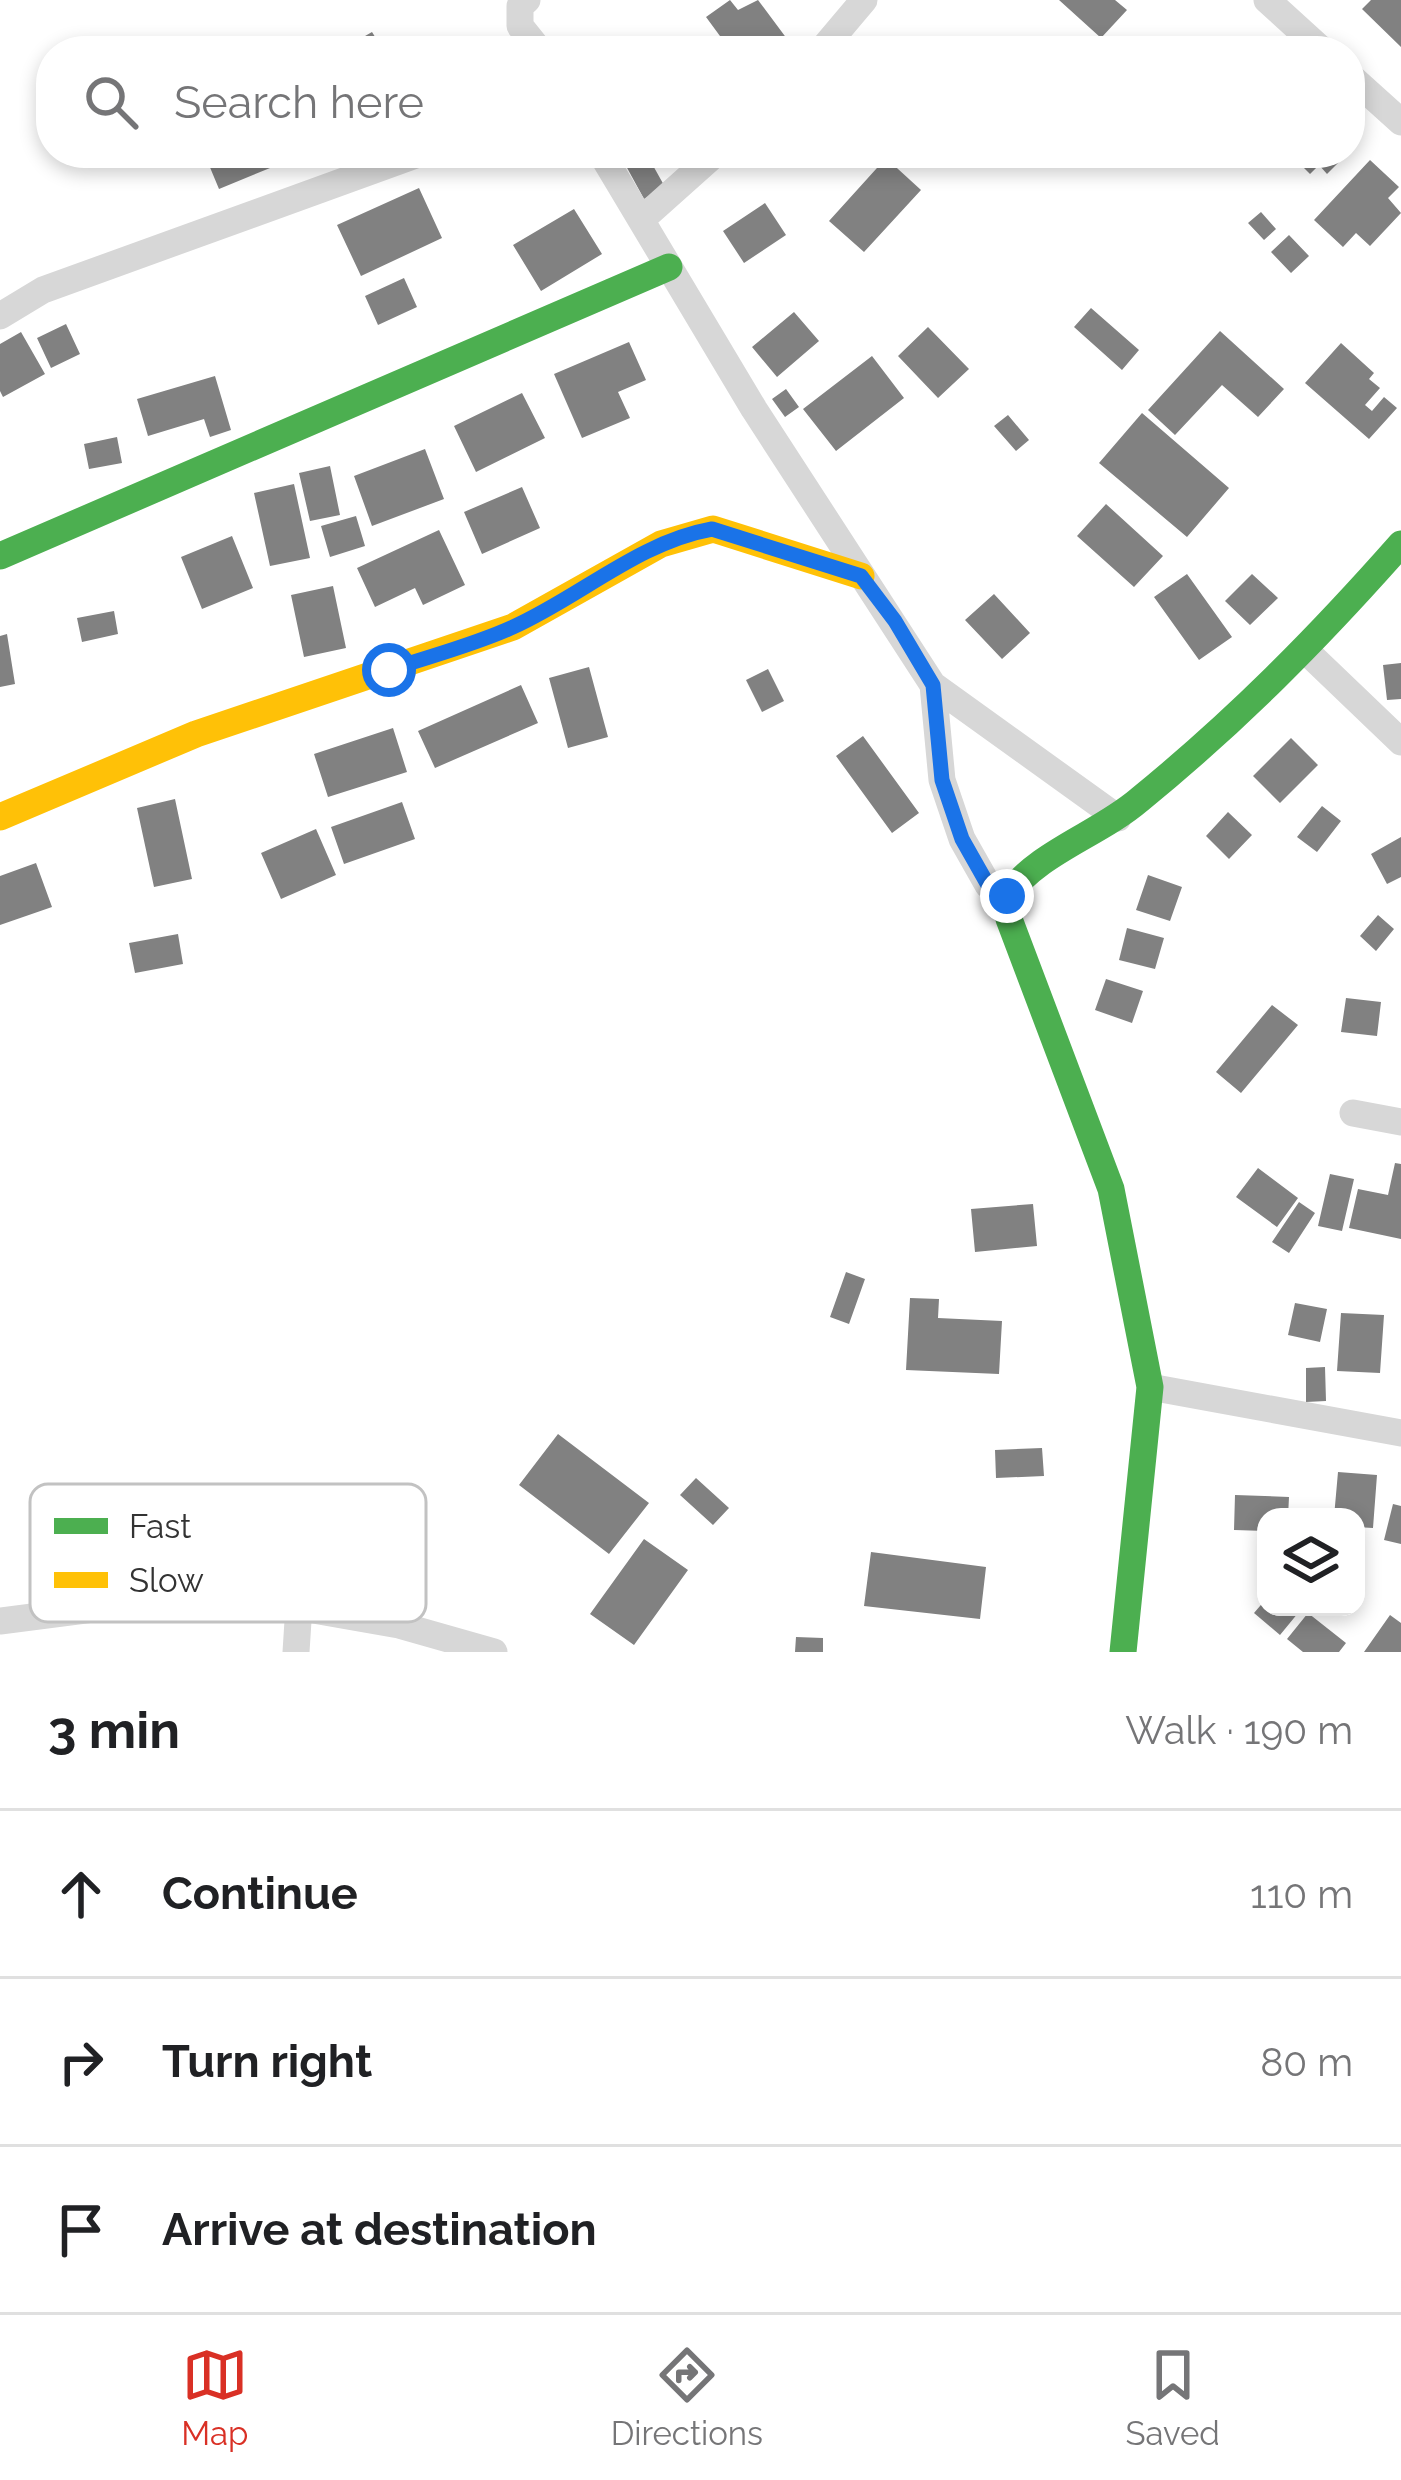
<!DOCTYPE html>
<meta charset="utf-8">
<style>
:root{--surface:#fff;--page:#f2f2f2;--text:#202124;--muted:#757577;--line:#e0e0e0;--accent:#d93025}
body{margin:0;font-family:Raleway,sans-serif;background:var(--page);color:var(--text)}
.controls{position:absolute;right:36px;bottom:36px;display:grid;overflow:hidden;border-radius:24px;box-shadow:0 6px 18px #0003}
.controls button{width:108px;height:108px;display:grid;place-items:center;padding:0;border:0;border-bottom:3px solid var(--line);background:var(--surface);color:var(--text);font:60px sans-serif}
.stop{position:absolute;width:36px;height:36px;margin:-27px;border:9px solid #1a73e8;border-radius:50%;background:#fff}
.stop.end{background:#1a73e8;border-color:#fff;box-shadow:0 3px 12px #0008}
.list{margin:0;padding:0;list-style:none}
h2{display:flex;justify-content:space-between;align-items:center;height:156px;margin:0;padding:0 48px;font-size:51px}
h2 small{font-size:39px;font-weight:400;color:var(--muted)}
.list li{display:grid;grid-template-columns:78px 1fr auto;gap:36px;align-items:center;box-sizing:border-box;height:168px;padding:0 48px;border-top:3px solid var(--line)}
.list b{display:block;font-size:45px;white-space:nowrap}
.list em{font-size:39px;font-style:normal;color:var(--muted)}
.icon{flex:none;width:66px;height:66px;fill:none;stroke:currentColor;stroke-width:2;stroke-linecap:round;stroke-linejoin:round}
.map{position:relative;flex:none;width:1401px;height:1652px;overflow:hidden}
.search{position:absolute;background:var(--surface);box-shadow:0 6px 18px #0003;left:36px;right:36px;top:36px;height:132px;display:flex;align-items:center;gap:30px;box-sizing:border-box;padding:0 42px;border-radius:48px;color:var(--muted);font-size:45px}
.sheet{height:660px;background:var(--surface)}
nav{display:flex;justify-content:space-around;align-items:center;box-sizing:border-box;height:168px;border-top:3px solid var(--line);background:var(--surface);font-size:33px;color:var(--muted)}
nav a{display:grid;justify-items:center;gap:6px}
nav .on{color:var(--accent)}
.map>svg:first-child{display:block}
.building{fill:#818181}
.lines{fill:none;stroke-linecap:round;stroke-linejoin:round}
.street{stroke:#d7d7d7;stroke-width:27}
.fast{stroke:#4caf50;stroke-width:27}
.slow{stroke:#ffc107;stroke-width:27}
.route{stroke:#1a73e8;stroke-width:15}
.key{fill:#fff;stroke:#c2c2c2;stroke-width:3}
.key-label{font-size:33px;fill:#333}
</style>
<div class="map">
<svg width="1401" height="1652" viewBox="0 0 1401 1652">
<rect width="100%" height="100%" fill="#fff"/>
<path class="building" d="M730,0l8,10 20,-10 38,51h-65l-25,-34z
M1059,0h56l12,10 -26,28z
M1371,0h30v47l-39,-38z
M372,32l12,19h-45z
M204,153h60l6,15 -51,21z
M619,153h27l19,34 -21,12z
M1289,153h59l-21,21 -8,-9 -9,9z
M886,158l35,32 -57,62 -35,-31z
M1370,160l29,27 -11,11 13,15 -31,33 -14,-13 -13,14 -29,-27z
M419,188l23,50 -81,38 -24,-51z
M765,203l21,32 -42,28 -21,-32z
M574,209l28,45 -61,37 -28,-46z
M1261,212l15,17 -12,11 -16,-17z
M1289,235l20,21 -18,17 -20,-21z
M404,278l13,29 -39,18 -13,-29z
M1091,308l48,42 -17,20 -48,-43z
M794,312l25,29 -42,36 -25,-30z
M66,324l14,30 -29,14 -14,-30z
M928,327l41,42 -31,29 -40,-42z
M1220,331l64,58 -26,28 -36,-32 -47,50 -27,-25z
M21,332l24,42 -42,23 -3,-6v-47z
M629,342l17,38 -28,12 12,26 -48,20 -28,-64z
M1341,343l33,30 -5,6 11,9 -15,17 7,6 12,-14 13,11 -28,31 -64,-56z
M872,356l32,42 -68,53 -33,-42z
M215,376l16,54 -21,7 -6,-18 -56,17 -11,-37z
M786,389l13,18 -14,10 -13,-18z
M522,393l23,45 -69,34 -22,-46z
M1142,413l87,75 -42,49 -88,-74z
M1008,415l21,25 -13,11 -22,-25z
M117,437l5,26 -33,6 -5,-25z
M425,449l19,50 -72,27 -18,-50z
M330,466l10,49 -30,6 -11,-48z
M294,484l16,74 -40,8 -16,-73z
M522,487l18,41 -58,26 -18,-42z
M1106,504l57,52 -29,31 -57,-51z
M356,516l9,30 -35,11 -9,-31z
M439,530l26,55 -42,20 -8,-17 -40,19 -18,-39z
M232,536l21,52 -51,21 -21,-52z
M1187,574l45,63 -33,23 -45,-63z
M1252,574l26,24 -28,27 -25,-24z
M333,586l13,62 -42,9 -13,-62z
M994,594l36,39 -28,26 -37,-39z
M114,611l4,23 -36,8 -5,-24z
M7,634l8,50 -15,3v-51z
M1401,663v36l-14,1 -4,-35z
M589,667l19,70 -40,11 -19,-70z
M768,669l16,32 -22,11 -16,-32z
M521,685l17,38 -103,45 -17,-37z
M393,728l14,44 -79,25 -14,-43z
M863,736l56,77 -27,20 -56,-77z
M1291,738l27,27 -38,38 -27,-27z
M175,799l17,80 -38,8 -17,-79z
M402,802l13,37 -71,25 -13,-37z
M1322,806l19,15 -24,31 -20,-15z
M1228,812l24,23 -23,24 -23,-23z
M316,829l20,46 -55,24 -20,-46z
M1401,837v40l-14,7 -16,-30z
M36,863l16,44 -52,18v-49z
M1148,875l34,12 -12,34 -34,-11z
M1378,915l16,14 -18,22 -16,-15z
M1127,928l37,10 -9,31 -36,-9z
M178,934l5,30 -48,9 -6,-30z
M1106,979l37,12 -11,32 -37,-13z
M1346,998l35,4 -4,34 -36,-4z
M1272,1005l26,20 -57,68 -25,-21z
M1395,1163l6,1v75l-52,-11 9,-39 30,6z
M1258,1168l40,30 -21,29 -41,-30z
M1330,1174l24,5 -12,52 -24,-5z
M1299,1202l16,11 -26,40 -17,-11z
M1033,1204l4,42 -62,6 -4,-43z
M846,1272l19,7 -16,45 -19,-7z
M910,1298l29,1 -1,19 64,3 -3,53 -93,-4z
M1295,1303l32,6 -7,33 -32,-7z
M1341,1313l43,2 -4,58 -43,-2z
M1325,1367l1,34 -20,1v-34z
M558,1434l91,69 -40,51 -90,-69z
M1042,1448l2,28 -48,2 -1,-28z
M1338,1472l39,3 -4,53 -17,-1v-10h-22z
M696,1478l33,30 -16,17 -33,-30z
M1235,1495l54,2 -1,20h-22v14l-32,-1z
M1393,1504l8,2v38l-17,-4z
M644,1539l44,31 -54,75 -44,-31z
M871,1552l115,15 -6,52 -116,-13z
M1266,1599v8h37l-23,28 -26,-22z
M1308,1613l38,30 -7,9h-36l-16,-13z
M1390,1615l11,8v29h-37z
M796,1637l27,1v14h-28z"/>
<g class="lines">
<path class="street" d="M527,0l-7,6v20l20,25
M1267,0l56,51
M821,51l43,-51
M1350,76l51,46
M601,153l153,256 179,276 9,95 20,59 26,46 19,11
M641,220l75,-67
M0,316l43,-26 378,-137
M1306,651l95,91
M933,685l185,133
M1353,1113l48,9
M1150,1387l251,46
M0,1621l217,-28 182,32 95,27
M296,1652l3,-47"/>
<path class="fast" d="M0,556l669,-289
M1123,1652l27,-265 -39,-198 -102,-270 -2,-23c31,-44 91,-61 132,-96 97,-79 179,-162 262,-256"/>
<path class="slow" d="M0,817l196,-83 317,-107 148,-83 52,-15 148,47"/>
</g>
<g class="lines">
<path class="route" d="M389,670c41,-14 85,-25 124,-43 67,-30 126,-85 199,-98l149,47 34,45 38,64 9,95 20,59 26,46 19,11"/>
</g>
<rect x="30" y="1484" width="396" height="138" rx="18" class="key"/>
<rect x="54" y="1518" width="54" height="16" fill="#4caf50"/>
<rect x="54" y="1572" width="54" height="16" fill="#ffc107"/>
<g class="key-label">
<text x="129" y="1538">Fast</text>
<text x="129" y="1592">Slow</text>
</g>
</svg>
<div class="controls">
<button><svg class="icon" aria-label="layers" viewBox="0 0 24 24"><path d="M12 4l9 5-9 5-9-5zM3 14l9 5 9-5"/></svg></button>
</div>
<div class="stop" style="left:389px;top:670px"></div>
<div class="stop end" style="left:1007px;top:896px"></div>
<div class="search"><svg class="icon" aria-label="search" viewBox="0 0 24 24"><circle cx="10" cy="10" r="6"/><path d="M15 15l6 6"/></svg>Search here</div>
</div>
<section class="sheet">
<h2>3 min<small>Walk · 190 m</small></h2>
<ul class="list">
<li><svg class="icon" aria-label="ahead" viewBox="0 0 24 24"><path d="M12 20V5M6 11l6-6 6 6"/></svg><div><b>Continue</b></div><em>110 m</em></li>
<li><svg class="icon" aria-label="right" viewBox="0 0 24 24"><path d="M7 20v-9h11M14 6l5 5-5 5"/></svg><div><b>Turn right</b></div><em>80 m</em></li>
<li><svg class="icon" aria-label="arrive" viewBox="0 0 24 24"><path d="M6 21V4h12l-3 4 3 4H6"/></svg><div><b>Arrive at destination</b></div></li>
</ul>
</section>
<nav>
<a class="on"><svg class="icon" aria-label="map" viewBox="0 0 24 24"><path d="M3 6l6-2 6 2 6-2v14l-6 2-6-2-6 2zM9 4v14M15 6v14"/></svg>Map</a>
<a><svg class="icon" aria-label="directions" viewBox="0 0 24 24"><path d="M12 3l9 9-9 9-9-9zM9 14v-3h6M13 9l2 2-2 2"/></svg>Directions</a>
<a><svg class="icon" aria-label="saved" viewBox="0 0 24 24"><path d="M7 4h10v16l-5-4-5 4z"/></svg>Saved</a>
</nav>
